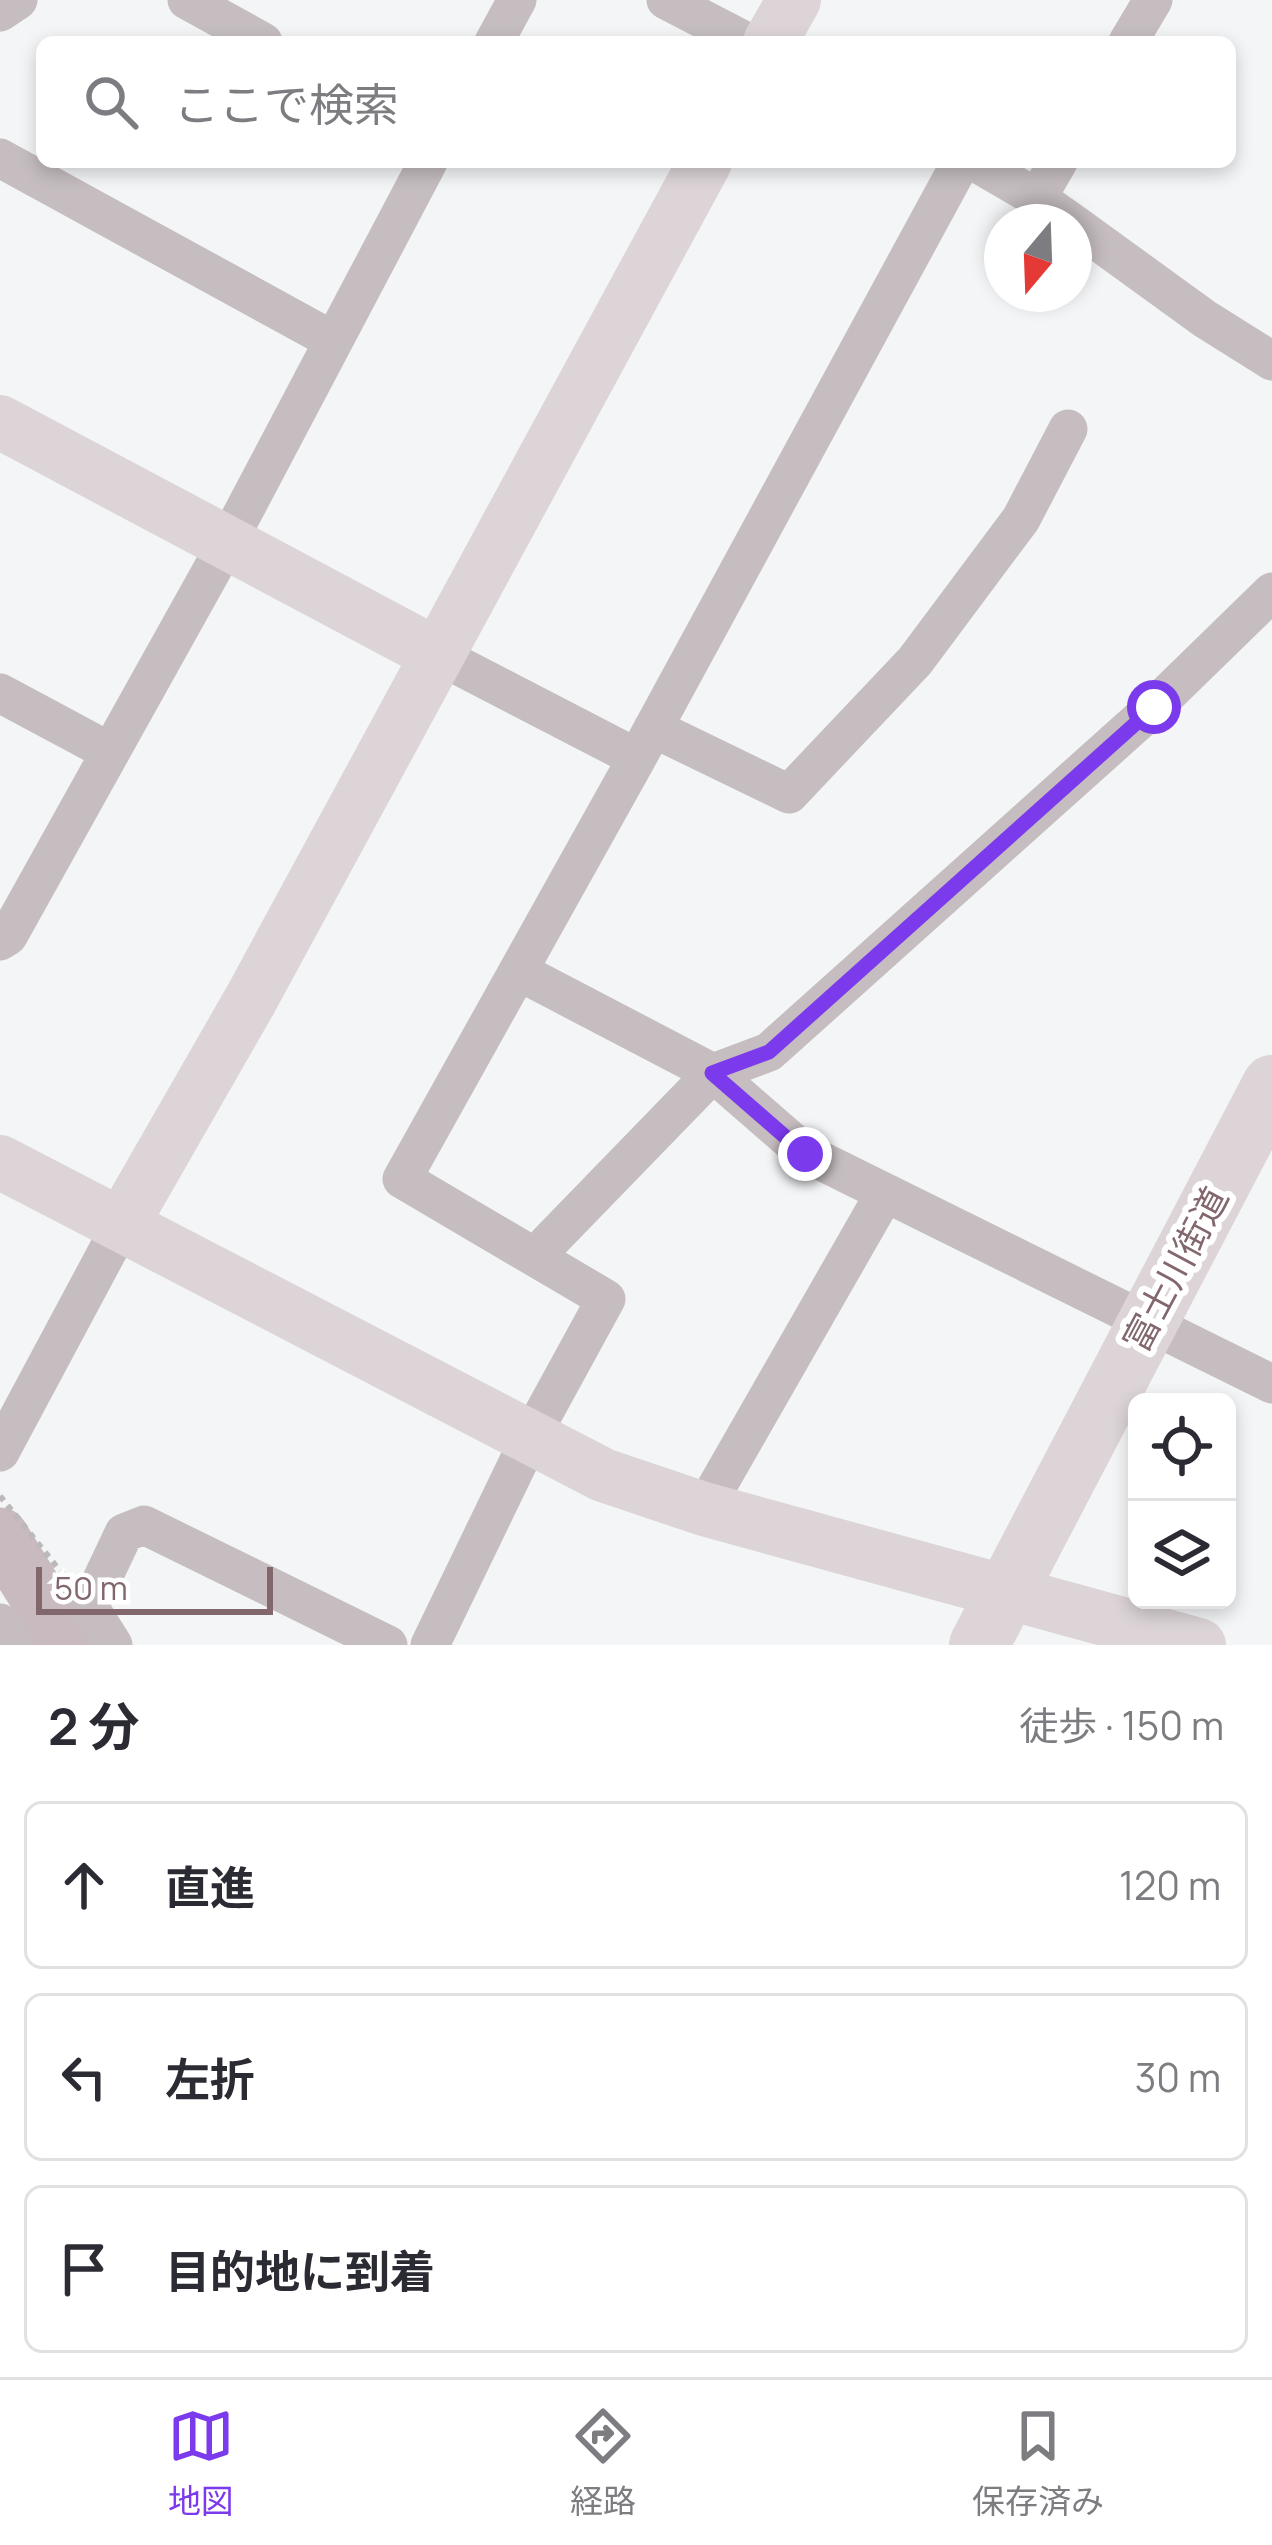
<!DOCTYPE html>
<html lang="ja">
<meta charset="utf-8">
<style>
:root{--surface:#fff;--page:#f7f7f7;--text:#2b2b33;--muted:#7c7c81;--line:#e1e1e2;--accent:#7c3aed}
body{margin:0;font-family:Manrope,"Noto Sans JP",sans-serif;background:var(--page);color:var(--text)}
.controls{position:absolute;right:36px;bottom:36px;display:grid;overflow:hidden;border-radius:18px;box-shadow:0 6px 18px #0003}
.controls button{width:108px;height:108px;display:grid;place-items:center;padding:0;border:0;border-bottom:3px solid var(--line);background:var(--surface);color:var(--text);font:60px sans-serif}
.compass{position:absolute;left:984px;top:204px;width:108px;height:108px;border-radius:50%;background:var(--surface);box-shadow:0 6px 18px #0003;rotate:199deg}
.scale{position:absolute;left:36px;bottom:30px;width:237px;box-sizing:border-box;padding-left:12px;border:6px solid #82676d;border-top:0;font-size:33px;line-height:42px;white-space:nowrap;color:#82676d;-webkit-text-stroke:9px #fff;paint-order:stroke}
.stop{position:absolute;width:36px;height:36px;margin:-27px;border:9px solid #7c3aed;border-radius:50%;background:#fff}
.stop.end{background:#7c3aed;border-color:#fff;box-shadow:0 3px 12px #0008}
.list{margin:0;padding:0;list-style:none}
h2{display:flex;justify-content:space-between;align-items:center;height:156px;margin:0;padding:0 48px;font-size:51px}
h2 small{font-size:39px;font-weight:400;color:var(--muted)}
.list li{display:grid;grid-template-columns:78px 1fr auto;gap:36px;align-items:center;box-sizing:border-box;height:168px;margin:0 24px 24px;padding:0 24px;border:3px solid var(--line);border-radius:18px}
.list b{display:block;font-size:45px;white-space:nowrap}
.list em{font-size:39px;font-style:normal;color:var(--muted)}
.icon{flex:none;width:66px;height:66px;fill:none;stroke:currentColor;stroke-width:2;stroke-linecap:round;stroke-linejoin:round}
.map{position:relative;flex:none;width:1272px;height:1645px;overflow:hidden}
.search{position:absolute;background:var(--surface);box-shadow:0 6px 18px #0003;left:36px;right:36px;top:36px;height:132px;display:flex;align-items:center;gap:30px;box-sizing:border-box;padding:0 42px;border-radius:18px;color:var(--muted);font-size:45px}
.sheet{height:732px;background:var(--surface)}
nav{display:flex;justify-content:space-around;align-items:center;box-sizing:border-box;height:168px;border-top:3px solid var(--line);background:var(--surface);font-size:33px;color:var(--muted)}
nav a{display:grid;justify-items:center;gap:6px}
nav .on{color:var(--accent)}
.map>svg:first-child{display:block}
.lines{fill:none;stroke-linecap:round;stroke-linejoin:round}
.river{stroke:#c9bac0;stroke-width:57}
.path{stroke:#bdb8b9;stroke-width:6;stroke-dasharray:6 6;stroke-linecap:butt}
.street{stroke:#c5bdbf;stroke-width:39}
.secondary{stroke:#dcd4d6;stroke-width:54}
.primary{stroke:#dcd4d6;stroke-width:60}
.route{stroke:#7c3aed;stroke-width:15}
.labels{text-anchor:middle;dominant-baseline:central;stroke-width:12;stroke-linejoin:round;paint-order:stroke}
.street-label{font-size:36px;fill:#82676d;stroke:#fff}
</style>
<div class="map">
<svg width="1272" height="1645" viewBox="0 0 1272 1645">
<rect width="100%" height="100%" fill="#f3f5f6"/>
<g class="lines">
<path class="river" d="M0,1536l68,109"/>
<path class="path" d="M0,1496l64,80"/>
<path class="street" d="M187,0l76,42
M666,0l81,42
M0,12l18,-12
M494,42l23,-42
M1128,42l25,-42
M0,158l332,182
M975,162l62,36 34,24
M1037,198l21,-36
M1074,224l131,95 67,42
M436,654l201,104
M0,693l110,59
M653,728l136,66 126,-133 106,-142 47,-90
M0,941l8,-5 219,-393 201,-381
M518,971l195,102 92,80 467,231
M537,1258l11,-15 165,-170 56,-21 385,-345 118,-115
M0,1452l122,-228
M704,1509l181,-316
M0,1623l15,22
M113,1645l-24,-38 35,-74 20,-8 244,120
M430,1645l100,-207 76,-139 -204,-120 235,-421 324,-596"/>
<path class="secondary" d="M770,42l24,-42
M0,422l436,232
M0,1162l603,313 101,34 495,136
M122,1224l129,-225 454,-837"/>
<path class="primary" d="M979,1645l293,-560"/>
</g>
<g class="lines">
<path class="route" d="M805,1154l-93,-81 57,-21 385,-345"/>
</g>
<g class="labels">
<g class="street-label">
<text transform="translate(1175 1269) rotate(-62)">富士川街道</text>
</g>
</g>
</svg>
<div class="controls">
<button><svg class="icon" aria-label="locate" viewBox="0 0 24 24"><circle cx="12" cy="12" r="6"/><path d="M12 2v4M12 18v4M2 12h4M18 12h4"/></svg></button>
<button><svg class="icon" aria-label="layers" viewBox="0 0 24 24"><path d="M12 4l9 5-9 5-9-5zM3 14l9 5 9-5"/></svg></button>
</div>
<svg class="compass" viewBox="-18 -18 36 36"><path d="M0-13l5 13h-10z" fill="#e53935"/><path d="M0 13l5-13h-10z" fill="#7c7c81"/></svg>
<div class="scale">50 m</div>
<div class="stop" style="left:1154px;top:707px"></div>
<div class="stop end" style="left:805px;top:1154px"></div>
<div class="search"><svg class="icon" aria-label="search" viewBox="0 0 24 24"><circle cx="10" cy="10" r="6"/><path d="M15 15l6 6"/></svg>ここで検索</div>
</div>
<section class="sheet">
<h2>2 分<small>徒歩 · 150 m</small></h2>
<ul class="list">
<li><svg class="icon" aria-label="ahead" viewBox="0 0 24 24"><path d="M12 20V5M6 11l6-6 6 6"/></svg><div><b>直進</b></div><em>120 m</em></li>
<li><svg class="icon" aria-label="left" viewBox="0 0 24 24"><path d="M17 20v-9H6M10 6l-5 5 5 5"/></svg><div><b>左折</b></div><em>30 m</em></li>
<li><svg class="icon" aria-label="arrive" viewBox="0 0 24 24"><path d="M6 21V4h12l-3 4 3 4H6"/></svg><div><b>目的地に到着</b></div></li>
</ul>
</section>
<nav>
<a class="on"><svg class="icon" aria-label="map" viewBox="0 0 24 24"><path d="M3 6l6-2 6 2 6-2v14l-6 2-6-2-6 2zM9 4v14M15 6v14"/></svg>地図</a>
<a><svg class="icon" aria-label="directions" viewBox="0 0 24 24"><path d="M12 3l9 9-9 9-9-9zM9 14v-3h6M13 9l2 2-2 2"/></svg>経路</a>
<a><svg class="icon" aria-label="saved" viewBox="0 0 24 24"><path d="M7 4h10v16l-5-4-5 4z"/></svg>保存済み</a>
</nav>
